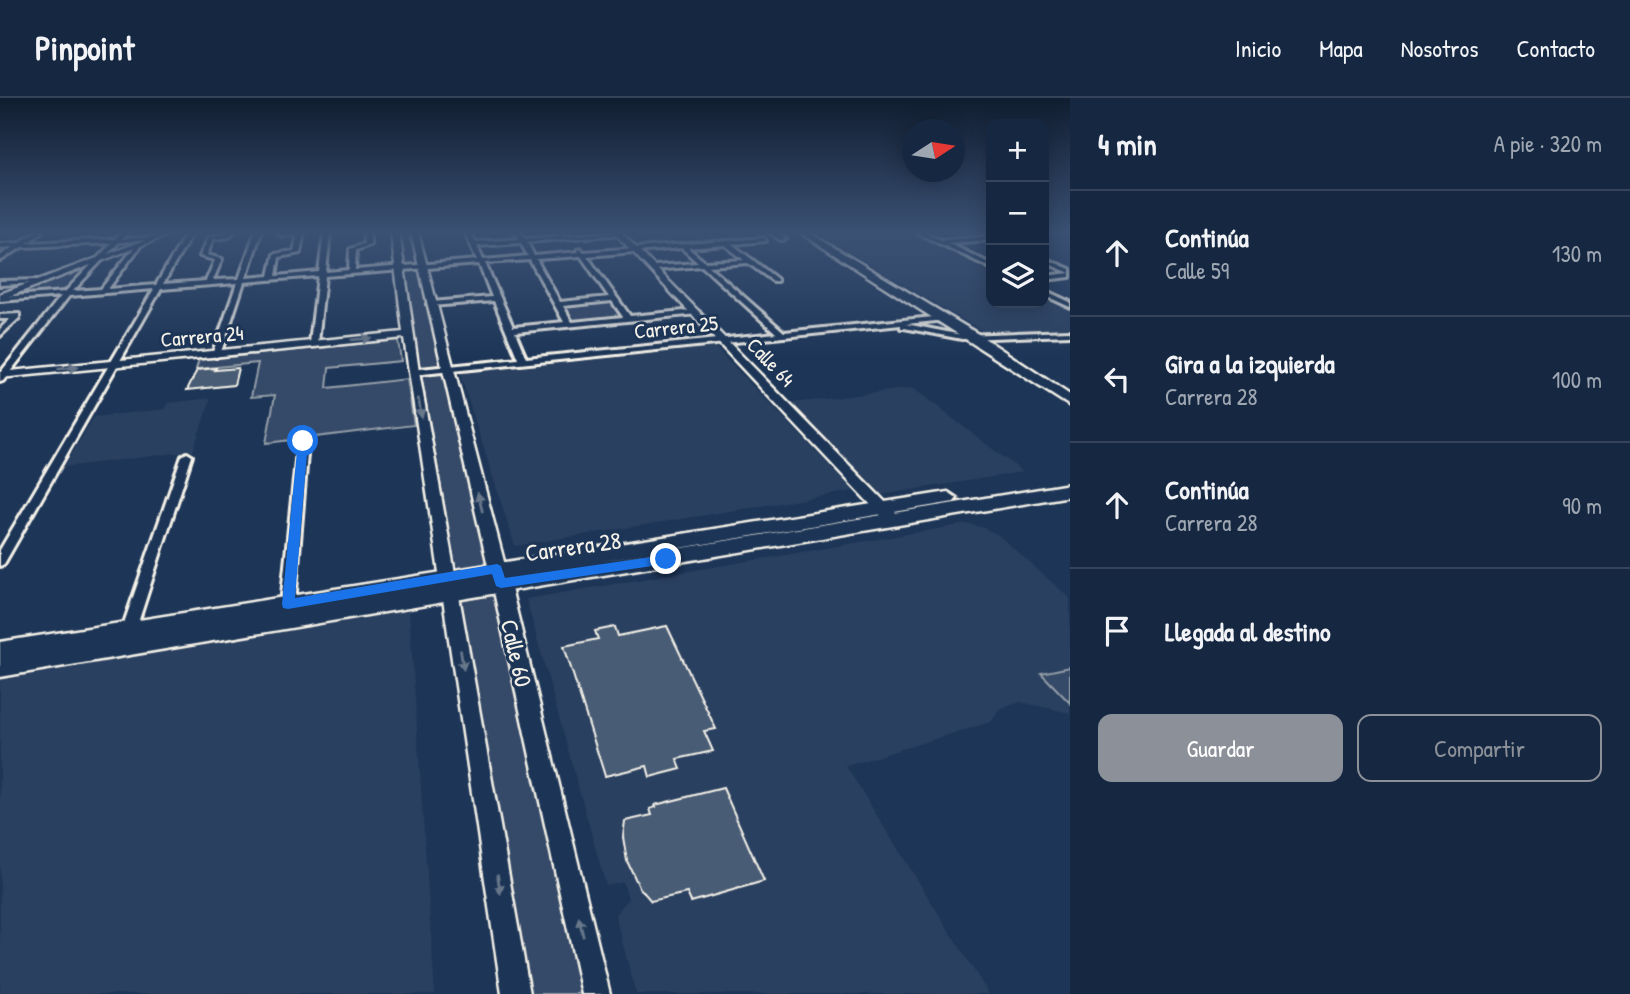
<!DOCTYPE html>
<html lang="es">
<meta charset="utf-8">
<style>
:root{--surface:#162841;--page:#23344c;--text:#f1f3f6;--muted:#9ea6b1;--line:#35445a;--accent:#8c9099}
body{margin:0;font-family:"Patrick Hand",sans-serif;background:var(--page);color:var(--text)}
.controls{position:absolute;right:21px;top:21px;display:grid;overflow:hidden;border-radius:14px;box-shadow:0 4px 18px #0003}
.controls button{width:63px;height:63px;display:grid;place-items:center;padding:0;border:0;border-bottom:2px solid var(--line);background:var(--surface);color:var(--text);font:35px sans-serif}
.compass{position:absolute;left:902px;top:21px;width:63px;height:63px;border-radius:50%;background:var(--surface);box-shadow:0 4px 18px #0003;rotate:78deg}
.stop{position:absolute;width:21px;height:21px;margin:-16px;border:5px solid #1a73e8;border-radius:50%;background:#fff}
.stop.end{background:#1a73e8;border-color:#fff;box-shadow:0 2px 7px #0008}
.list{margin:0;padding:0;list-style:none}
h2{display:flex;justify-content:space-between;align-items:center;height:91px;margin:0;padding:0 28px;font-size:30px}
h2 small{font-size:23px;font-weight:400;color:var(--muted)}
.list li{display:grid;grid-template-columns:46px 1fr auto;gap:21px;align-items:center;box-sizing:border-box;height:126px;padding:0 28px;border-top:2px solid var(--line)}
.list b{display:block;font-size:26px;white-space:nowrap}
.list p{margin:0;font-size:23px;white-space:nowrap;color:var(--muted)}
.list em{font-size:23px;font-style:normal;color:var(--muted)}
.actions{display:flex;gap:14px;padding:21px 28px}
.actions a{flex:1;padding:16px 0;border:2px solid var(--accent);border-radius:14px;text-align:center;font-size:24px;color:var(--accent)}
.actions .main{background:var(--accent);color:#fff}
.icon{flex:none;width:38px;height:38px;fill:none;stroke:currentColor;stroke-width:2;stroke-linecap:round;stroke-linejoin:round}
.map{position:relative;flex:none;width:1070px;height:896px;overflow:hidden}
header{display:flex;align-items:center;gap:42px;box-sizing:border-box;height:98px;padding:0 35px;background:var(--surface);border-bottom:2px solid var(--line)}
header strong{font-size:33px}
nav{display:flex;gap:38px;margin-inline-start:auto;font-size:24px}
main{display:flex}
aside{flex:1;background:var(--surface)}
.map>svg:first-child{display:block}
.built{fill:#2a4060}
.green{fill:#354a67;stroke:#949ea8;stroke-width:2}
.building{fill:#485b74;stroke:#f4f1e8;stroke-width:2}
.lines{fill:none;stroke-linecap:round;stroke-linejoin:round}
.minor-casing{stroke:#f4f1e8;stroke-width:6}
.tertiary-casing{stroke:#f4f1e8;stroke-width:5}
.primary-casing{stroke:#f4f1e8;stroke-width:5}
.minor{fill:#1d3557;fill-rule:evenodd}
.tertiary{fill:#1d3557;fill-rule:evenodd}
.primary{fill:#1d3557;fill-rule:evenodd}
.oneway{fill:#68778a}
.route{fill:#1a73e8}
.labels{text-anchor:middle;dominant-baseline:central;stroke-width:6;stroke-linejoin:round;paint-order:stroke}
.far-street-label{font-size:21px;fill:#f4f1e8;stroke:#1d3557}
.street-label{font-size:24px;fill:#f4f1e8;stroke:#1d3557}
</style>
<header>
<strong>Pinpoint</strong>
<nav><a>Inicio</a><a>Mapa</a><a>Nosotros</a><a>Contacto</a></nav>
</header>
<main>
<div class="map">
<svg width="1070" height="896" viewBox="0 0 1070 896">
<rect width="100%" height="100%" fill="#1d3557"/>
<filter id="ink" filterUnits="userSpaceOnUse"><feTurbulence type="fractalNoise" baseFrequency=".0143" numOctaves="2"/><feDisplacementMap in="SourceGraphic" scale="14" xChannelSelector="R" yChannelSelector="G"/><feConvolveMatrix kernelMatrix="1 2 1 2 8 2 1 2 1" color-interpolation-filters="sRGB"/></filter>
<g filter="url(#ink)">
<path class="built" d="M815,134h100l76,36v35h53v-9l26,14v22l-84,3z
M710,244l144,149 -339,55 -57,-178z
M913,290l110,84 -149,24 -89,-92z
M211,300l-18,53 -129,16 30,-50 71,-8 3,-6z
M966,426l16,3 15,7 73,64v115l-50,-11 -20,7 -9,13 -145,44 143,228h-353l-21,-79 13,-16 -5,-17 -17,4 -80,-287z
M409,512l26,384h-435v-314z"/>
<path class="green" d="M396,134h11l12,34 172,728h-61z
M90,166l-23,31 -66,5z
M613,202l11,17 -53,5 -9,-18z
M398,242l3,21 -72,7 -2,20 80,-9 7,46 -148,18 9,-48 -24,2 7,-34 -62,6 3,-9z
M1070,569v36l-29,-30z"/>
<path class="building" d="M216,270l-1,2 23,-2 -4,17 -47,5 10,-20z
M667,528l49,103 -12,2 9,20 -36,8 4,10 -31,8 -3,-11 -42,10 -41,-130 34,-7 -3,-8 20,-4 3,9z
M723,690l41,93 -73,21 -4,-9 -36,8 -12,-14 -12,-26 -4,-24 2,-16 27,-6 -2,-6 6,-2 -1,-2z"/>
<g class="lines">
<defs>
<path id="minor" d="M36,134h6l-15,11 88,-4 7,-7h6l-6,7 31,-2 3,2 -37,3 -46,49 28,-2 38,-47 3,2 -34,45 48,-4 31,-53h6l-30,52 43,-3 9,-21 -15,-4 9,-19 16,-3 3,-2h6l-5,5 -16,2 -6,16 15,4 -9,21 26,-1 16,-47h6l-15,46 23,-2 5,-22 20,-3 4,-17 -16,2 -3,-2v-2h25l-4,21 -21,4 -3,19 43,-4 5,-40h6l-4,40 23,-2 1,-21 14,-5v-12h6v13l-14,5 -1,20 122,-10 -12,-28h6l4,10 44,-3 -4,-7h6l4,7 94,-7 3,2 -95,8 7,14 45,-4 -2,-2 3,-2 4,4 180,-14 2,3 -34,3 45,35v2h-4l-25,-18 -39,3 75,66 159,-16 4,2 -1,2 -40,4 56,11 108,-4v4l-108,4 -58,-11h-3v-3l-488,50 -3,-1v-4l108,-11 -24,-58 -63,5 -4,-2 4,-2 61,-5 -13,-33 -154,12 -7,67 -4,2 -4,-2 8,-67 -74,6 -24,73 -4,2 -4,-2 25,-72 -76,6 -157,275 -4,2v-16l154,-261 -85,7 -66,85 -3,1v-9l61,-77 -61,5v-4l65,-5 47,-49 -90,4 -22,14v-5l13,-9 -13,1v-4l19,-1zM521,145l7,13 -45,4 -6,-14zM725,147l19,15 -39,2 -17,-14zM682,150l16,15 -45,3 -3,2 3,2 49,-4 74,67 -250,25 -11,-26 183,-18 1,-2 -4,-2 -65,6 -43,-60zM581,158l28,41 -49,5 -24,-43zM530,162l34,62 -51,5 -28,-64zM612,203l11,16 -51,5 -9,-16z
M768,134h6l12,7 -5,1z
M916,134h7l18,8 50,-4v4l-43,3 43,21v4z
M1044,160l26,11v4l-26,-11z
M1070,175v4l-26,3v-4z
M37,182v2l-2,1 -35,2v-4z
M1044,192l26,12v5l-26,-12z
M19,216v4l-19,18v-7l10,-10h-10v-4z
M303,340l5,3 -13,163 -2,4h-10l-2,-4 17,-163z
M187,355l5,3 -57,176 -2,4 -5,2 -5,-2 -2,-4 61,-176z"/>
<path id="tertiary" d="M167,134h9l-176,68v-6z
M391,134h8l20,140 111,622h-28l-98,-656 -404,40v-6l403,-40z
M411,134h7l95,364 97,398h-28l-87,-398z
M614,134h7l276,282 2,4 -2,4h-10z"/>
<path id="primary" d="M799,134h9l170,102 92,61v11z
M1070,386v12l-1070,181v-35l948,-150 9,6 -3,4 -357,60z"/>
</defs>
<use href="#minor" class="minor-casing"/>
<use href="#tertiary" class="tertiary-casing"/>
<use href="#primary" class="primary-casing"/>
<use href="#minor" class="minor"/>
<use href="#tertiary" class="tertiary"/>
<use href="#primary" class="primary"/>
</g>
<defs><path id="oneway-solid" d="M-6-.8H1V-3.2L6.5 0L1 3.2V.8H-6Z" transform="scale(1.75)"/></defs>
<g class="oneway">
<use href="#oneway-solid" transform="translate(361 241) rotate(-5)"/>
<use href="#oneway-solid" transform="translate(68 270) rotate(-6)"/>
<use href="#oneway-solid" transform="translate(420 310) rotate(80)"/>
<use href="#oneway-solid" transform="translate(480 404) rotate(-104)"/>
<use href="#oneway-solid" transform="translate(462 562) rotate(81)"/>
<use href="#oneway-solid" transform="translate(499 786) rotate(81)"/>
<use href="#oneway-solid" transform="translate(581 829) rotate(-103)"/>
</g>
</g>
<linearGradient id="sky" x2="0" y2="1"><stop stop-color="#101d30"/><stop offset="0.52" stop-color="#3a5174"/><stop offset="1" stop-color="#3a5174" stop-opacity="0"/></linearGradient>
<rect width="1070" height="259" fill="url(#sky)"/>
<path class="route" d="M303,341l5,2 -13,157 202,-34 4,2 4,12 161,-23 6,4 -6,5 -165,24 -5,-2 -4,-12 -204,35 -5,-1 -1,-4 16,-163z"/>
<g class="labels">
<g class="far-street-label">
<text transform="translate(676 229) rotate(-6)">Carrera 25</text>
<text transform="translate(202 238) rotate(-5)">Carrera 24</text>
<text transform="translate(771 264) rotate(46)">Calle 64</text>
</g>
<g class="street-label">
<text transform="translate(573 448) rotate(-8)">Carrera 28</text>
<text transform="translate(517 555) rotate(77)">Calle 60</text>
</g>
</g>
</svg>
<div class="controls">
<button>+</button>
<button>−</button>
<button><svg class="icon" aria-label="layers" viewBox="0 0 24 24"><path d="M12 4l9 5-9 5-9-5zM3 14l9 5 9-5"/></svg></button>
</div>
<svg class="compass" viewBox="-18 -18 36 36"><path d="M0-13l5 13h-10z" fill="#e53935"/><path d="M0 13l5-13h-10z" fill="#9ea6b1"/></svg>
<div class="stop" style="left:303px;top:343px"></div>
<div class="stop end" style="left:666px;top:461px"></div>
</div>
<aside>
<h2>4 min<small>A pie · 320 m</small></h2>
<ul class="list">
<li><svg class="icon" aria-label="ahead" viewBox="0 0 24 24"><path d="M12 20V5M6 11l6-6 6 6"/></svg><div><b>Continúa</b><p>Calle 59</p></div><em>130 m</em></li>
<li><svg class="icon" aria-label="left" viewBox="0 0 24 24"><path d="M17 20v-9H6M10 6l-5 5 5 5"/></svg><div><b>Gira a la izquierda</b><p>Carrera 28</p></div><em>100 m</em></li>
<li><svg class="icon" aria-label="ahead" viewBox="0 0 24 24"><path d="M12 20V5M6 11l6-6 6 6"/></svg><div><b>Continúa</b><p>Carrera 28</p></div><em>90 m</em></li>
<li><svg class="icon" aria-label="arrive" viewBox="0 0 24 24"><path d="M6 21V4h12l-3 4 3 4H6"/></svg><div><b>Llegada al destino</b></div></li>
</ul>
<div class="actions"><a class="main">Guardar</a><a>Compartir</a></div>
</aside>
</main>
